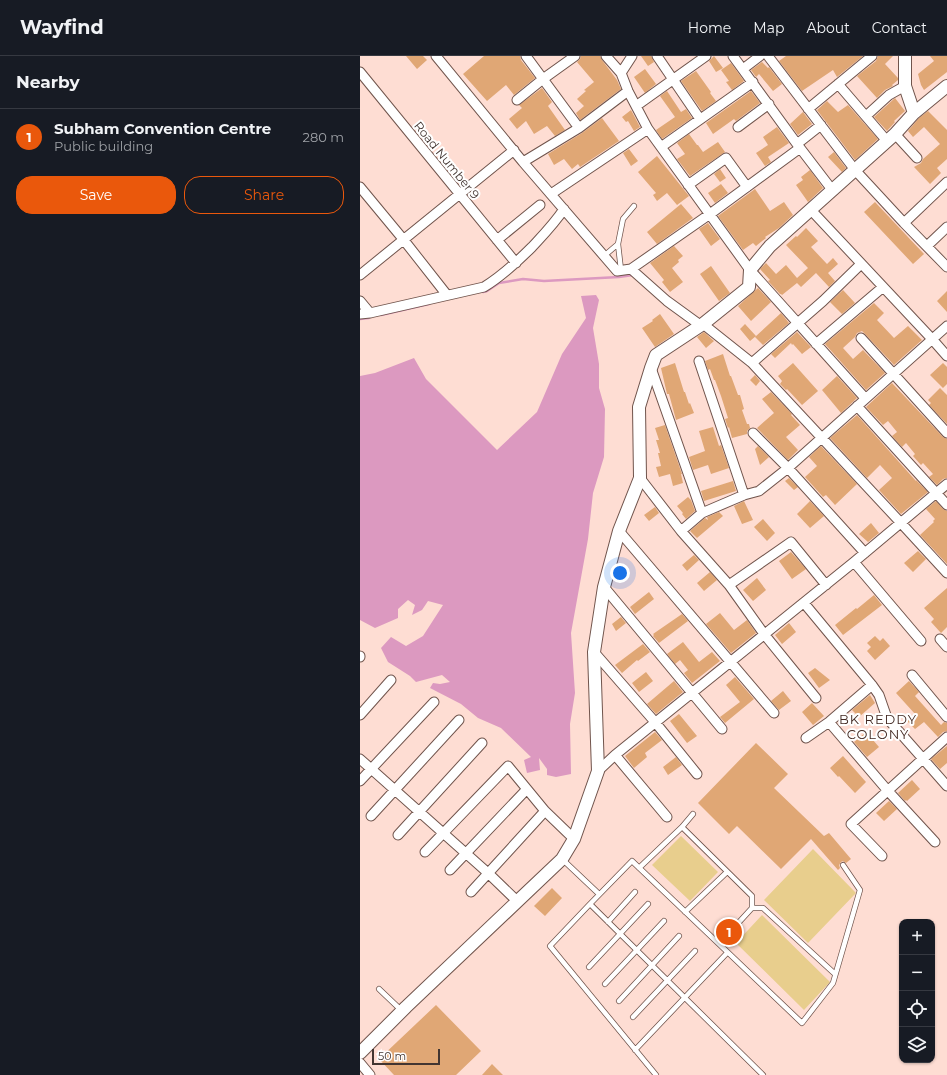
<!DOCTYPE html>
<meta charset="utf-8">
<style>
:root{--surface:#171b24;--page:#20242c;--text:#f1f3f6;--muted:#9ea1a6;--line:#363941;--accent:#ea580c}
body{margin:0;font-family:Montserrat,sans-serif;background:var(--page);color:var(--text)}
.controls{position:absolute;right:12px;bottom:12px;display:grid;overflow:hidden;border-radius:8px;box-shadow:0 1px 3px #0004}
.controls button{width:36px;height:36px;display:grid;place-items:center;padding:0;border:0;border-bottom:1px solid var(--line);background:var(--surface);color:var(--text);font:20px sans-serif}
.scale{position:absolute;left:12px;bottom:10px;width:68px;box-sizing:border-box;padding-left:4px;border:2px solid #423531;border-top:0;font-size:11px;line-height:14px;white-space:nowrap;color:#423531;-webkit-text-stroke:3px #fff;paint-order:stroke}
.you{position:absolute;left:260px;top:517px;width:14px;height:14px;margin:-10px;border:3px solid #fff;border-radius:50%;background:#1a73e8;box-shadow:0 0 0 6px #1a73e833}
.badge{display:grid;place-items:center;width:26px;height:26px;border-radius:50%;background:var(--accent);color:#fff;font-size:13px;font-weight:700}
.pin{position:absolute;translate:-50% -50%;border:2px solid #fff;box-shadow:0 1px 4px #0006}
.list{margin:0;padding:0;list-style:none}
h2{display:flex;justify-content:space-between;align-items:center;height:52px;margin:0;padding:0 16px;font-size:17px}
h2 small{font-size:13px;font-weight:400;color:var(--muted)}
.list li{display:grid;grid-template-columns:26px 1fr auto;gap:12px;align-items:center;box-sizing:border-box;height:56px;padding:0 16px;border-top:1px solid var(--line)}
.list b{display:block;font-size:15px;white-space:nowrap}
.list p{margin:0;font-size:13px;white-space:nowrap;color:var(--muted)}
.list em{font-size:13px;font-style:normal;color:var(--muted)}
.actions{display:flex;gap:8px;padding:12px 16px}
.actions a{flex:1;padding:9px 0;border:1px solid var(--accent);border-radius:16px;text-align:center;font-size:14px;color:var(--accent)}
.actions .main{background:var(--accent);color:#fff}
.icon{flex:none;width:22px;height:22px;fill:none;stroke:currentColor;stroke-width:2;stroke-linecap:round;stroke-linejoin:round}
.map{position:relative;flex:none;width:587px;height:1019px;overflow:hidden}
header{display:flex;align-items:center;gap:24px;box-sizing:border-box;height:56px;padding:0 20px;background:var(--surface);border-bottom:1px solid var(--line)}
header strong{font-size:19px}
nav{display:flex;gap:22px;margin-inline-start:auto;font-size:14px}
main{display:flex}
aside{flex:1;background:var(--surface)}
.map>svg:first-child{display:block}
.green{fill:#e8ce8d}
.water{fill:#dc99c0}
.lines{fill:none;stroke-linecap:round;stroke-linejoin:round}
.stream{stroke:#dc99c0;stroke-width:2.5}
.building{fill:#e0a775}
.lane-casing{stroke:#70544c;stroke-width:6}
.street-casing{stroke:#70544c;stroke-width:11}
.secondary-casing{stroke:#70544c;stroke-width:14}
.lane{stroke:#fff;stroke-width:4.5}
.street{stroke:#fff;stroke-width:9}
.secondary{stroke:#fff;stroke-width:12}
.labels{text-anchor:middle;dominant-baseline:central;stroke-width:4;stroke-linejoin:round;paint-order:stroke}
.street-label{font-size:12px;fill:#423531;stroke:#fff}
.neighbourhood-label{font-size:13px;letter-spacing:1px;fill:#422922;stroke:#fff}
</style>
<header>
<strong>Wayfind</strong>
<nav><a>Home</a><a>Map</a><a>About</a><a>Contact</a></nav>
</header>
<main>
<aside>
<h2>Nearby<small></small></h2>
<ul class="list">
<li><span class="badge">1</span><div><b>Subham Convention Centre</b><p>Public building</p></div><em>280 m</em></li>
</ul>
<div class="actions"><a class="main">Save</a><a>Share</a></div>
</aside>
<div class="map">
<svg width="587" height="1019" viewBox="0 0 587 1019">
<rect width="100%" height="100%" fill="#feddd3"/>
<path class="green" d="M321,780l37,36 -28,29 -38,-36z
M453,793l43,44 -48,50 -44,-43z
M402,859l68,67 -26,28 -68,-67z"/>
<path class="water" d="M236,239l3,5 -6,28 6,36v24l6,21 -1,48 -11,36 -5,46 -17,94 4,60 -5,31 1,50 -15,3 -9,-2v-6l-8,-11 1,12 -13,3 -3,-13 7,-3 -30,-29 -23,-10 -17,-14 -31,-16 3,-5 7,1 10,-2 -8,-7 -26,7 -6,-6 -22,-14 -7,-14 10,-11 15,9 17,-10 20,-31 -15,-4 -6,9 -10,5 3,-10 -7,-5 -10,9v9l-23,10 -15,-8v-244l15,-3 39,-15 12,21 71,71 40,-38 25,-58 24,-36 -5,-22z"/>
<g class="lines">
<path class="stream" d="M123,236l4,-1 12,-8 24,-4 21,2 75,-4 14,-2
M21,259l48,-11
M0,263l9,-1"/>
</g>
<path class="building" d="M46,0h17l4,4 -10,9z
M124,0h36l1,4 14,18 -21,17 -8,-10 -19,16 -24,-27z
M221,0h19l2,4 15,20 4,9 -41,31 -4,-7 8,-7 -7,-7 9,-8 -2,-1 10,-8 -17,-20 3,-3z
M281,0h10l3,6 -6,4z
M354,0l9,12 -7,4 -7,-11z
M426,0h77l-26,21 -4,-7 -31,21 -23,-30z
M518,0h15l-8,8 13,14v2l-6,5 1,1 -8,4 -8,8 -20,-22 19,-15z
M570,0h17v16l-23,18 -3,-5 -3,-11 16,-13z
M402,6l6,6 1,-1 13,17 -9,7 -14,-17 -3,3 -5,-7z
M371,7l13,18 -12,9 -6,-8 3,-1 -8,-11z
M285,13l11,15 -11,9 -11,-16z
M336,15l15,21 -1,1 6,8 -14,10 -21,-30z
M182,32l10,14 -4,4 17,24 -10,6 -8,-10 -13,8 -8,-13 -9,8 -8,-10 13,-11 -3,-3z
M307,35l14,21 5,-3 6,9 -30,21 -6,-9 19,-13 -15,-21z
M391,35l9,12 -24,18 -2,-2 -21,15 -7,-11z
M535,42l10,13 -11,10 1,1 -8,9 -13,-14z
M467,45l11,11 10,-7 30,34 -23,21 -38,-50z
M271,54l9,17 -6,4 -6,-10 -2,1 -4,-5z
M568,55l19,19v29l-10,9 4,5 -11,11 -16,-17 7,-4 2,-4 17,-15 -16,-17 -11,10 -5,-6 11,-13z
M443,56l9,12 -14,11 -8,-11z
M242,62l17,23 -39,26 -2,-3 -6,5 -8,-10 -10,6 -6,-11 34,-21z
M417,71l12,16 -21,14 3,5 -6,4 -9,-13 12,-8 -5,-8z
M329,78l8,11h1l5,7 15,-10 7,10 -35,24 -13,-17 8,-5 -8,-11z
M269,93l9,12 -7,5 -8,-13z
M474,96l12,16 -4,4 -14,-15z
M297,100l32,40 -12,9 -10,-12 -10,8 -4,-6 3,-2 -18,-21z
M360,113l6,9 -6,4 -6,-8z
M450,114l13,18 -15,14 -12,-17 7,-5 -2,-3z
M361,128l7,9 -13,10 -7,-10z
M395,133l15,22 14,-9 9,13 -14,13 -14,9 1,1 -10,8 -3,-3 -10,7 -25,-34z
M515,146l49,52 -11,10 -49,-52z
M321,148l12,14 -36,26 -10,-12z
M348,167l12,16 -9,7 -12,-17z
M446,172l12,13 -7,6 16,17 6,-6 5,6 -10,9 7,8 -6,6 -13,-14 -15,14 -4,-4 -15,12 -1,-1h-1l-12,-13 2,-1 -10,-11 6,-6 10,11 10,-9 11,13 11,-10 -22,-23 10,-9 1,1z
M314,190l9,10 -5,4 1,2 -7,6 11,14 -13,10 -8,-10 2,-2 -14,-17z
M351,210l19,27 -11,8 -19,-27z
M398,232l13,14 -20,19 -13,-15z
M483,234l12,13 -13,11 -12,-12z
M587,235v21l-10,-11z
M514,247l10,10 -7,7 17,18 14,-12 14,14 -28,25 -29,-31 -3,-3 -5,2 -2,4 -12,11 10,11 10,-9 22,23 -19,17 -41,-46z
M421,257l8,10 -26,22 -8,-8z
M300,258l14,20 -19,13 -13,-19 11,-7 -1,-1z
M385,268l11,12 -6,5 -10,-12z
M344,276l10,9 -8,7 -9,-11z
M437,276l14,15 -9,7 -9,-10 -1,1 -1,-2 -16,15 -4,-4z
M363,298l7,22h1l7,19h2l4,14 -2,1 5,14h2l1,4 -3,3v3l-15,4 -3,-11 -1,1 -3,-9 3,-1 -7,-22 -6,-16h-1l-4,-11 -2,1 -3,-9z
M315,307l9,29h1l4,12 1,-1 4,10 -18,7 -7,-26h-2l-6,-26z
M433,307l25,28 -16,14 -15,-16 -1,1 -6,-6 2,-3 -4,-5z
M583,307l4,4v17l-4,4 -13,-13z
M395,319l5,6 -4,5 -6,-6z
M477,320l20,22 -16,15 -19,-23z
M532,327l51,54 4,2v39l-4,1 -6,6 -8,-8 4,-3 -10,-11 -2,2 -8,-9 2,-2 -9,-11 -4,4 -10,-11 5,-4 -9,-11 -5,4 -17,-18z
M580,332l7,7v29l-18,-19 2,-2 -3,-3z
M411,336l21,22 -1,1 9,10 -14,12 12,13 -10,10 -31,-32 17,-15 -12,-14z
M497,359l59,66v-1l12,12 -27,22 -22,-24 13,-12 -12,-13 -13,13 -37,-40z
M305,369l17,49h-1l2,9 -10,3 -3,-12 -11,3 -3,-10 5,-1 -3,-13h2l-4,-13h3l-4,-12z
M353,371l6,19 2,-1 8,23 -18,6 -3,-9 -15,5 -4,-13 16,-6 -6,-20z
M398,390l11,11 -9,8 -5,-16z
M461,390l36,38 -22,21 -9,-10 -3,2 -18,-20 12,-11 -8,-9z
M429,422l9,9 -4,3 -9,-9z
M373,425l3,10 -32,10 -3,-10z
M328,441l3,3 4,11 -9,8 -4,-5 1,-1 -6,-7z
M384,445l9,19 -11,4 -8,-18z
M450,445l14,15 -14,12 -13,-14z
M576,445l7,8 4,2v53l-27,-29 14,-13 -1,-1 2,-2 -9,-10z
M295,451l4,6 -10,8 -5,-6z
M359,456l4,4 -26,22 -7,-7 15,-13 3,2 -1,-3z
M403,463l12,14 -8,8 -13,-14z
M511,467l8,10 -11,9 -9,-8z
M558,495l8,8 -13,13 -9,-9z
M431,496l15,17 -14,10 -13,-18z
M334,499l5,5 -12,11 -5,-6z
M350,516l7,8 -13,11 -7,-8z
M397,522l9,12 -13,11 -10,-11z
M587,532v39l-6,6 -10,-11 3,-3 -10,-11z
M289,536l5,7 -19,15 -5,-7z
M514,539l8,10 -39,30 -8,-10 21,-17 1,1z
M360,557l14,17 13,-10 9,13 -25,20 -25,-29z
M322,558l6,7 -29,22 -6,-7 1,-1 -1,-1z
M261,561l5,6 -10,8 -4,-7z
M429,567l7,9 -14,12 -7,-9z
M515,580l5,5 3,-3 7,8 -15,14 -8,-9 4,-4 -4,-4z
M323,586l16,20 13,-10 8,9 -28,22 -8,-10 4,-3 -8,-10 -5,4 -8,-10z
M283,588l7,8 -12,9 -1,-1 -15,13 -7,-8z
M455,612l15,12 -11,8 -11,-15z
M286,616l7,9 -14,11 -7,-9z
M375,621l19,22 -29,24 -5,-6 20,-15 -14,-17z
M314,625l9,11 -27,22 -9,-10z
M549,625l10,11 -4,4 26,29 3,-3 3,1v8l-4,1 -5,5 -14,-15 -9,7 -8,-8 8,-7 -19,-21z
M423,635l8,10 -12,9 -8,-9z
M510,639l5,8 -16,14 -7,-7z
M452,647l12,13 -11,9 -11,-13z
M319,658l18,22 -10,7 -17,-22z
M295,676l7,8 -17,13 2,4 -13,11 -9,-12z
M506,676l13,15 -12,10 -13,-15z
M396,687l32,31 -14,14 50,48 5,-3 22,26 -5,4 -3,-2 -2,1 -2,3 1,3 -2,2 -27,-31 -30,30 -44,-43 -8,8 -31,-31z
M587,690v17l-7,6 -9,-10z
M483,700l23,26 -11,11 -16,-17 -1,1 -8,-9z
M316,701l6,8 -14,10 -5,-8z
M552,724l8,9 -13,12 -1,-1 -1,1 -7,-8z
M529,745l8,8 -13,12 -8,-8z
M192,832l10,10 -17,18 -11,-10z
M76,949l45,46 -25,24h-62l-15,-16z
M132,1008l11,11h-21z"/>
<g class="lines">
<defs>
<path id="lane" d="M244,200l14,-12
M261,214l-3,-26 5,-25 11,-13
M322,771l70,69v12l-33,36
M202,803l37,35
M279,812l43,-41 11,-13
M230,848l-40,42 106,129
M392,852h11l72,66
M325,856l42,-40
M248,866l27,-30
M229,911l59,-63
M245,928l59,-63
M19,933l22,21
M259,945l60,-65
M273,961l62,-66
M275,994l92,-97
M403,1019l-173,-171 42,-43 170,162 31,-40 27,-93 -17,-25"/>
<path id="street" d="M76,0l87,106 94,109 14,-2 79,-55 90,-66
M166,0l53,72
M246,0l15,17
M272,0l-11,17 7,18 20,38 102,141 115,128
M297,0l43,63
M373,0l64,88 36,47
M408,0l87,114 49,53 43,44
M383,13l17,-13
M0,16l156,191
M478,28l49,57
M157,44l26,-21 32,-23
M276,50l70,-50
M448,53l64,-53
M506,60l23,-21 16,-9
M378,71l31,-23
M535,78l22,24
M437,88l24,-19
M301,91l92,-65
M163,106l56,-34 49,-37
M328,129l38,-27 21,29
M0,131l43,52 44,56
M191,138l97,-65
M451,154l121,129 15,17
M544,167l43,-41
M137,184l43,-35
M567,190l20,-19
M271,213l36,32 33,24
M0,219l154,-125
M0,245l10,12 114,-26c18,-11 33,-25 48,-40 12,-13 22,-23 32,-38
M0,258l10,-1
M343,268l49,39 149,160 46,50
M501,282l86,95
M456,288l67,-57
M339,305l45,134
M392,307l71,-62 38,-37
M291,312l51,145
M497,350l90,99
M393,377l35,35 77,85
M280,422l41,53 48,54 35,49 52,64
M259,475l155,182
M321,475l21,-18 42,-18 15,-4 29,-23 159,-142
M494,506l67,79
M369,529l62,-43 35,43
M244,531l118,142
M444,547l68,82 7,10 8,23 60,68
M580,583l7,8
M234,596l61,70 42,52
M0,601v-1
M552,619l35,42
M0,659l31,-35
M469,666l59,69 47,51
M446,682l23,-16 43,-37
M255,699l52,62
M0,703l128,114 29,28
M238,715l17,-16 239,-193 93,-78
M0,725l74,-79
M11,760l88,-96
M38,779l84,-92
M65,796l83,-86 37,45 29,28
M522,800l-31,-32 96,-87
M90,814l77,-81
M111,836l74,-81
M0,1007l10,12"/>
<path id="secondary" d="M545,0v30l9,27
M0,997l46,-46 156,-148 12,-20 24,-68 -4,-119 10,-65 15,-56 21,-53 -1,-71 12,-39 5,-13 47,-31 46,-37 1,-17 20,-24 125,-112 19,-21 33,-27"/>
</defs>
<use href="#lane" class="lane-casing"/>
<use href="#street" class="street-casing"/>
<use href="#secondary" class="secondary-casing"/>
<use href="#lane" class="lane"/>
<use href="#street" class="street"/>
<use href="#secondary" class="secondary"/>
</g>
<g class="labels">
<g class="street-label">
<text transform="translate(87 104) rotate(51)">Road Number 9</text>
</g>
<g class="neighbourhood-label">
<text x="518" y="663">BK REDDY<tspan x="518" dy="15">COLONY</tspan></text>
</g>
</g>
</svg>
<div class="controls">
<button>+</button>
<button>−</button>
<button><svg class="icon" aria-label="locate" viewBox="0 0 24 24"><circle cx="12" cy="12" r="6"/><path d="M12 2v4M12 18v4M2 12h4M18 12h4"/></svg></button>
<button><svg class="icon" aria-label="layers" viewBox="0 0 24 24"><path d="M12 4l9 5-9 5-9-5zM3 14l9 5 9-5"/></svg></button>
</div>
<div class="scale">50 m</div>
<div class="you"></div>
<div class="pin badge" style="left:369px;top:876px">1</div>
</div>
</main>
